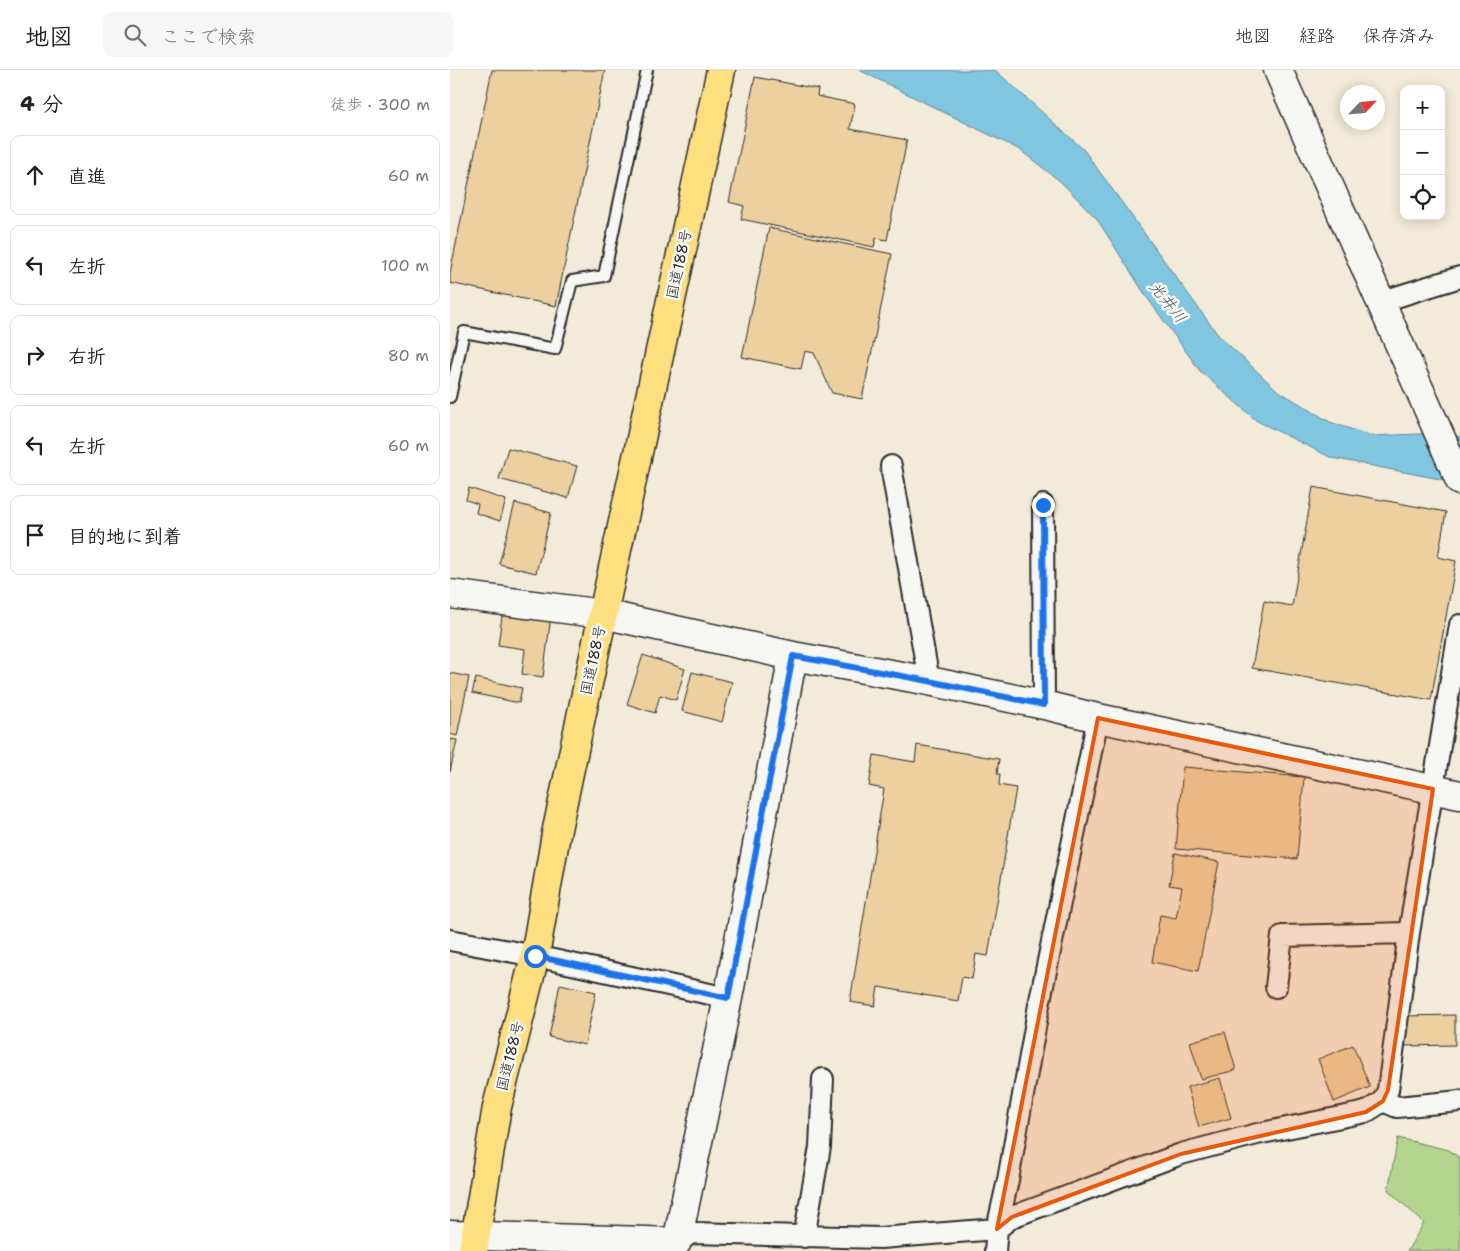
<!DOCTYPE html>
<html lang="ja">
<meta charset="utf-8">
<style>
:root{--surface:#fff;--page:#f6f6f6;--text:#202124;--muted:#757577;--line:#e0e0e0}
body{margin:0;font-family:"Shantell Sans","Klee One",sans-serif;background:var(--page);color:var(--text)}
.controls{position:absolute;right:15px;top:15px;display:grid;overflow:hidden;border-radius:10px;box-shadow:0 2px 12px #0003}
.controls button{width:45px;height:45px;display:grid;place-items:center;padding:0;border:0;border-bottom:1px solid var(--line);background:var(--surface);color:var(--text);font:25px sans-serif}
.compass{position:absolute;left:890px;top:15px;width:45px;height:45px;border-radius:50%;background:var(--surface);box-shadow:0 2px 12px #0003;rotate:64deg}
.stop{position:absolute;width:15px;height:15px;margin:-11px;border:4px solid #1a73e8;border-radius:50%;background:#fff}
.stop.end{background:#1a73e8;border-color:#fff;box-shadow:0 1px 5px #0008}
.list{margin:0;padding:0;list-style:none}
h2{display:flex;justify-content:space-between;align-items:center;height:65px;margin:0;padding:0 20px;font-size:21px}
h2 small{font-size:16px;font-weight:400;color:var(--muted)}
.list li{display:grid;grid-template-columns:32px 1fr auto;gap:15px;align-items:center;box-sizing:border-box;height:80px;margin:0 10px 10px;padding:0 10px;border:1px solid var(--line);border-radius:10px}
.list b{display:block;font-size:19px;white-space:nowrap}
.list em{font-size:16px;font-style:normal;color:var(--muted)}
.icon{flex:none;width:28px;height:28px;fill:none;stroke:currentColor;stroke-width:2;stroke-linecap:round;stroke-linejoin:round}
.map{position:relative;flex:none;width:1010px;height:1181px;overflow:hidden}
header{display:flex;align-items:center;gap:30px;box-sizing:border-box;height:70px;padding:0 25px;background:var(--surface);border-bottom:1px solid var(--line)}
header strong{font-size:24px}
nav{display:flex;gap:28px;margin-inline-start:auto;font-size:18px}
.search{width:350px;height:45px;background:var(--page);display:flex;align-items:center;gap:12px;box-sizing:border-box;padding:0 18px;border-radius:10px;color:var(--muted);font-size:19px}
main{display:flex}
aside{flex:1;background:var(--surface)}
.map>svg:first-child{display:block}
.green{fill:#b3d58f;stroke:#6f805d}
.water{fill:#80c6e1;stroke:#5e8898}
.building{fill:#ecd0a0;stroke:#2b2b2b}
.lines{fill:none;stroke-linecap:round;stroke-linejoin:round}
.lane-casing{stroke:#2b2b2b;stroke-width:14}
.street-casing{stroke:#2b2b2b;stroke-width:24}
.secondary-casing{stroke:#2b2b2b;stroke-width:31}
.highway-casing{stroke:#2b2b2b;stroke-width:31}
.lane{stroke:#f6f6f2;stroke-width:10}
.street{stroke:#f6f6f2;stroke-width:20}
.secondary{stroke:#f6f6f2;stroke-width:28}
.highway{stroke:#fedf80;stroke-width:28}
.route{stroke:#1a73e8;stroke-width:6}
.marked{fill:#e8590c;fill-opacity:0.2;stroke:#e8590c;stroke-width:4;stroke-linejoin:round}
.labels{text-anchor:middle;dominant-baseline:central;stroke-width:5;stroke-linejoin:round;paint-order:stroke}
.street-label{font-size:15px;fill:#2b2b2b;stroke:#f6f6f2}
.water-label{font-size:16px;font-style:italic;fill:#445a62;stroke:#f6f6f2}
</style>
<header>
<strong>地図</strong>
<div class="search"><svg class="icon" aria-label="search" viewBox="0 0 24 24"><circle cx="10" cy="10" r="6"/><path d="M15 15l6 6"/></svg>ここで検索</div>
<nav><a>地図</a><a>経路</a><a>保存済み</a></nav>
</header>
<main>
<aside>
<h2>4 分<small>徒歩 · 300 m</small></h2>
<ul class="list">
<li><svg class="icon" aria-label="ahead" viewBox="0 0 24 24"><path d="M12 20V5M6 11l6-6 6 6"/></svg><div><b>直進</b></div><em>60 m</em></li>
<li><svg class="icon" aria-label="left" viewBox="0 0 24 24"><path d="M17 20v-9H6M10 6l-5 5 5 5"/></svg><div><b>左折</b></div><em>100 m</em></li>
<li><svg class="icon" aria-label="right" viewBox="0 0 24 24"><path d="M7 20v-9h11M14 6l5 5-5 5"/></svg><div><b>右折</b></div><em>80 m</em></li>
<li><svg class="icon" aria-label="left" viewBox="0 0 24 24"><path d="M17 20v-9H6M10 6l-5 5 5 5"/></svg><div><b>左折</b></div><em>60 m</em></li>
<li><svg class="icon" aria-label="arrive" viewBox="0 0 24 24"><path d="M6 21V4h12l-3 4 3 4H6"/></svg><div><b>目的地に到着</b></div></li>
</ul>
</aside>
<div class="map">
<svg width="1010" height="1181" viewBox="0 0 1010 1181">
<rect width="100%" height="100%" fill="#f3ebd9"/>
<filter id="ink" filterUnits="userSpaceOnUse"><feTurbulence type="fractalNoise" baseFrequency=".02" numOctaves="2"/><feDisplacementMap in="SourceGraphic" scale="10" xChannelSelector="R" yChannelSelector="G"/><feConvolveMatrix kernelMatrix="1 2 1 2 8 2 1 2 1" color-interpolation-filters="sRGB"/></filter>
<g filter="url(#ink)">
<path class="green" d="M948,1068l51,12 11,8v93h-53l17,-28 -36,-33z"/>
<path class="water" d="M409,0h136l88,79 135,186 59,55 53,32 41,14 71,-3 18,4v46l-128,-25 -75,-37 -57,-50 -54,-75 -49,-77 -36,-37 -41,-32z"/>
<path class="building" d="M42,0h113l-49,236 -106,-23v-10z
M305,7l63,12 -1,7 38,8 -5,25 57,11 -20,100 -11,-2 -2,9 -133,-28 3,-13 -15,-4z
M319,158l123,26 -30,145 -30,-6 -18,-40 -9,-2 -4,18 -59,-12z
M58,378l69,18 -9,32 -69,-19z
M863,417l133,25 -8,45 18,4 -25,139 -179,-32 12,-67 28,5z
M19,418l37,12 -6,21 -24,-8 2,-9 -12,-4z
M65,433l36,10 -15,60 -37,-9z
M53,539l48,7 -8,61 -21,-3 3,-25 -27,-4z
M193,585l42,14 -9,31 -16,-5 -5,18 -28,-9z
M242,602l40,10 -10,40 -40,-11z
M0,603l19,4 -12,59 -7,-2z
M26,608l46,10 -3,15 -47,-10z
M0,669l7,1 -7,32z
M467,675l82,14 -2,15h3l-1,11 17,3 -28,168 -12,-2 -4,25 -10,-2 -4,24 -80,-14 -3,19 -25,-4 34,-213 -15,-3 5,-31 41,7z
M733,697l121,10 -7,82 -121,-10z
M725,783l44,9 -21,109 -46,-9 8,-47 16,3 6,-31 -13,-2z
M110,914l36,8 -11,53 -36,-8z
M1005,945v30l-51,1v-30z
M775,962l11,38 -35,9 -11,-37z
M903,975l17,42 -36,15 -16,-43z
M770,1008l11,40 -32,9 -12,-40z"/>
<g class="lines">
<defs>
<path id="lane" d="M0,327l14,-65 91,17 17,-68 32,-5 43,-206"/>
<path id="street" d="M930,232l80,-25
M441,396l38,215
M593,435l1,200
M0,870l85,16 193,42
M826,917l6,-51 127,-3
M933,1031l14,6 63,-6
M354,1167l16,-90 3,-68
M225,1181l2,-9 15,-9 188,5 117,-9 15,-12 169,-63 76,-20 109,-22 17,-11 5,-11 21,-157 51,-308
M545,1181l2,-22 11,-49 31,-175 59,-287"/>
<path id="secondary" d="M828,0l182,411
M0,524l153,20 190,42 136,25 115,24 54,13 362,77
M0,1165l227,7 51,-244 65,-342"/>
<path id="highway" d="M23,1181l24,-144 38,-151 21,-122 47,-220 118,-544"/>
</defs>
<use href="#lane" class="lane-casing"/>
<use href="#street" class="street-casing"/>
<use href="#secondary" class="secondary-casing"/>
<use href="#highway" class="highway-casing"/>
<use href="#lane" class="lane"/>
<use href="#street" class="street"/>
<use href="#secondary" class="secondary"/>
<use href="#highway" class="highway"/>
</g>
</g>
<g class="lines" filter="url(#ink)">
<path class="route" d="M85,886l193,42 65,-342 136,25 115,24 -1,-200"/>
</g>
<path class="marked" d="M648,648l335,71 -45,301 -5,11 -17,11 -185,42 -169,63 -15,12z"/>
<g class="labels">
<g class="street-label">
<text transform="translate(229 194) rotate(-78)">国道188号</text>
<text transform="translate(143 590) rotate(-78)">国道188号</text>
<text transform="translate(60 986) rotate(-76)">国道188号</text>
</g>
<g class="water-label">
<text transform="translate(718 232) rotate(51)">光井川</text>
</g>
</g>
</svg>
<div class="controls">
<button>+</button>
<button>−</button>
<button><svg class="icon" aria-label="locate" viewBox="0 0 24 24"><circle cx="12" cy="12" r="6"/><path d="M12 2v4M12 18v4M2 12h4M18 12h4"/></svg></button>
</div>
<svg class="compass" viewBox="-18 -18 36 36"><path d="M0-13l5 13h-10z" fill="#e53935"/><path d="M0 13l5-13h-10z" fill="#757577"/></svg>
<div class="stop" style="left:85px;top:886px"></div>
<div class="stop end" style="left:593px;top:435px"></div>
</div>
</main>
